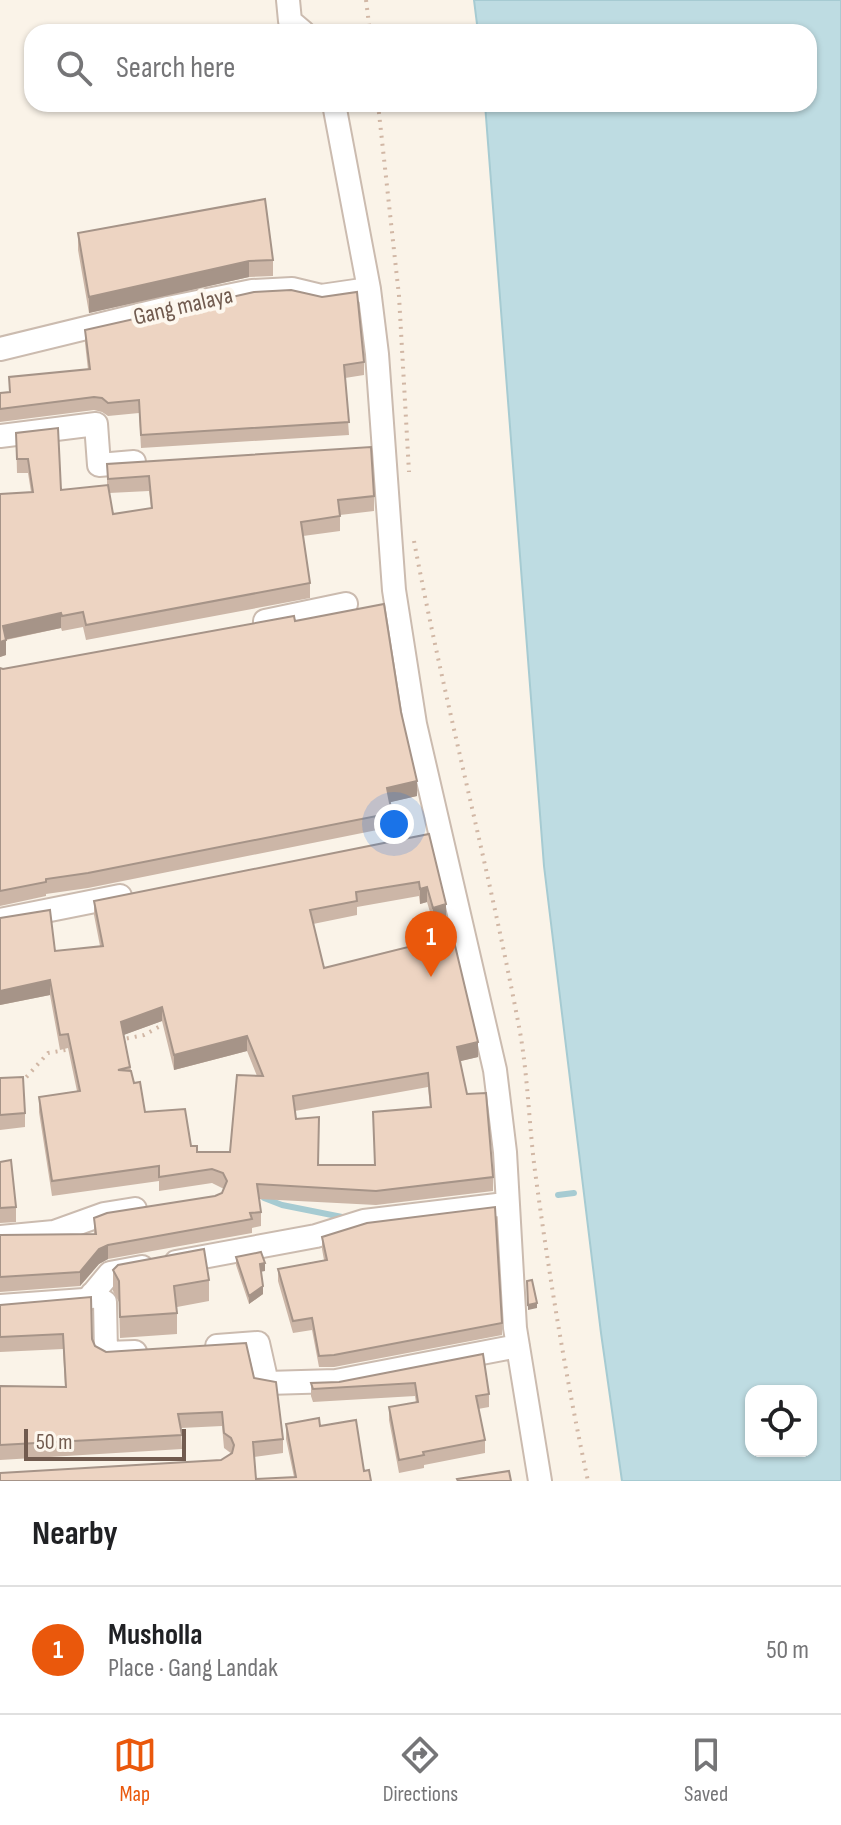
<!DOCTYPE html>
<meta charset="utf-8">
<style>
:root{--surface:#fff;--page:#f6f6f6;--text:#202124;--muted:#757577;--line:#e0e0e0;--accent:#ea580c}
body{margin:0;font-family:"Sofia Sans Condensed",sans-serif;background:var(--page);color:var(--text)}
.controls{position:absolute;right:24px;bottom:24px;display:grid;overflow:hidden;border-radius:16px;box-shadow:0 2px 6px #0004}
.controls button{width:72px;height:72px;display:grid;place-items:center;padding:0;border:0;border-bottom:2px solid var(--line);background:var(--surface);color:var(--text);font:40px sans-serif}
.scale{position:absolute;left:24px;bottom:20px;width:162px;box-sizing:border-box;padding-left:8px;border:4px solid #715b4f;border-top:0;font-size:22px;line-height:28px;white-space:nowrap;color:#715b4f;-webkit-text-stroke:6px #fdf7ee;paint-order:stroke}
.you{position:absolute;left:394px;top:824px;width:28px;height:28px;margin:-20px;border:6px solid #fff;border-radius:50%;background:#1a73e8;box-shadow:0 0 0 12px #1a73e833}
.badge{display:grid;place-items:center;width:52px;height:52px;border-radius:50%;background:var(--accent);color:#fff;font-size:26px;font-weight:700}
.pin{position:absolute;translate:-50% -66px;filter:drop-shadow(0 2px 4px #0008)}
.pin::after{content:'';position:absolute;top:42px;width:28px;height:24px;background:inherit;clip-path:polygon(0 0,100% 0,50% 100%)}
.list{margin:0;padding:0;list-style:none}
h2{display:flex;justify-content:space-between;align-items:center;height:104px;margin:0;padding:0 32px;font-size:34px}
h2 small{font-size:26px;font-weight:400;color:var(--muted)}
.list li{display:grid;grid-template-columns:52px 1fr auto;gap:24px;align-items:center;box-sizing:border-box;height:128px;padding:0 32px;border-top:2px solid var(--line)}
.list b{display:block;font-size:30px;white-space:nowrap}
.list p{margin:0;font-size:26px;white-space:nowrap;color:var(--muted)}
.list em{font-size:26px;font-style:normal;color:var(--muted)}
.icon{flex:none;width:44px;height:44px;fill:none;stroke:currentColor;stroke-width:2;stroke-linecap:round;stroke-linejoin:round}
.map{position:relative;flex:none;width:841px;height:1481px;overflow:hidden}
.search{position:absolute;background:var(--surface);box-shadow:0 2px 6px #0004;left:24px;right:24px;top:24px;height:88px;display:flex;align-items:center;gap:20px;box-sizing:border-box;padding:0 28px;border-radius:24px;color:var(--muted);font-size:30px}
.sheet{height:232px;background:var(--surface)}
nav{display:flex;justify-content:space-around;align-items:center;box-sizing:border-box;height:112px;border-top:2px solid var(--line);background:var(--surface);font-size:22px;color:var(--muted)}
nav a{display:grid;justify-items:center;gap:4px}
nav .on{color:var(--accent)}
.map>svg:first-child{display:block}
.water{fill:#bedce2;stroke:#a6cbd2;stroke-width:2;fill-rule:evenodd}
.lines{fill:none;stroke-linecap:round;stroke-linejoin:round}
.stream{stroke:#a6cbd2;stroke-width:6}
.minor-casing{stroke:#cbbbaf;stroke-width:26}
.path{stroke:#d1b7a5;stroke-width:4;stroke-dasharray:2 6;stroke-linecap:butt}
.minor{stroke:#fff;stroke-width:22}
.wall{fill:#ccb6a7;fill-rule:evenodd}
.shaded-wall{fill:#a69488}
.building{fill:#edd4c2;stroke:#a69488;stroke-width:2;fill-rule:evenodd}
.labels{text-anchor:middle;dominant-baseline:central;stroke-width:8;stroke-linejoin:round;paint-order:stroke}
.street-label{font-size:24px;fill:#715b4f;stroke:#fdf7ee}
</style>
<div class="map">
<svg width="841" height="1481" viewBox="0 0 841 1481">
<rect width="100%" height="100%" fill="#faf3e8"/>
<path class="water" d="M474,0h367v1481h-219l-21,-148 -57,-467 -59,-762h324v-72h-331zM751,1391h60v60h-60z"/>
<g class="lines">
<path class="stream" d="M558,1195l16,-2
M264,1198l18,7 60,12"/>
<defs>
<path id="minor" d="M288,0l2,21 13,11
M334,104l35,185 8,65 17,236 21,134 80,346 10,82 10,176 25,153
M0,349l168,-41 84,-17 40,-2 29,7 48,-7
M0,436l96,-12 3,41 35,-3
M265,621l81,-17
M0,920l120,-24
M0,1237l54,-5 50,-18 31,-5
M176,1262l140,-26 48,-15 133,-16
M92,1294l13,8 1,51 29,-1
M0,1306l84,-6 6,-3 20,-24 32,-6
M217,1346l41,-3 9,40 69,-2 182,-35"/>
</defs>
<use href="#minor" class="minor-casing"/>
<path class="path" d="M366,0l4,32
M378,104l21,192 10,176
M414,541c31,164 75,326 106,491 8,46 9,93 15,139 14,104 31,208 53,310
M119,1040l25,-5 22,-12
M21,1083l27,-30 23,-4"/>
<use href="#minor" class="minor"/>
</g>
<path class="wall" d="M78,233l195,27v16l-24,1 -160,36 -11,-63z
M85,330l279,32v13l-19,3 4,57 -208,13 -2,-35 -31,3 -6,-4 -8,-2 -94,12v-29l9,-1v-15l79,-7 -3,-27z
M16,433l45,57 46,-5v-21l267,32v15l-34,4v16l-37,5 7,47v15l-224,42 -3,-13 -21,4 -1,-3 -55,12v15l-6,2v-163l31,-2 -3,-19h-11zM149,491l2,17 -38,6 -4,-21z
M295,621l106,91 16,84 -27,6 2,11v14l-304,61 -42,6v2l-46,10v-238l3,1z
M429,834l17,85 -13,3 -6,-20 -7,2 -1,-8 -62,11v8l-44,9 11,44 154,89 -18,4 7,33 26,83v14l-117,14 -117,-6 2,13v14l-9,2v5l-144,26 -9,5 -19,22 -80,6v-57l94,-1v-16l121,-22 7,-3 2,-4 -12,-6 -53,8v-10l-107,15 -13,-84v-15l38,-6 -9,-43 -8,2 -10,-55 -50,10v-87l55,33 45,-5 -6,-31v-14zM162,1021l12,49 73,-19 10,25 -27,76h-33l-52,-40 -11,-29 -11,-48zM428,1087l2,20 -56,58h-56l-22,-46 -1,-8z
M0,1078l25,35v14l-25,3z
M0,1162l16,45v15l-16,1z
M322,1237l180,86v12l-168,32h-15l-7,-37 -19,3 -15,-52v-12l46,-9 -2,-11z
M236,1257l29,14h-4l2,23 -14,10 -13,-39z
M113,1270l96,10v21l-32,6v27l-57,4 -1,-36 -6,-11z
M0,1305l92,34 3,7 11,6 148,26 29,61v14l-29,4 2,22 38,-2 -8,-38v-15l34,2 44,45 7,10h-371l221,-21 11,-6 -8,-6 -2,-22 -41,2 1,21 -182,11v-74l65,1 -2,-38 -63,3z
M483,1354l6,40v13l-11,2 7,31v13l-61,12v3l-25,5 -10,-53v-13l27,-4 -1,-7 -102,6 -2,-6v-13l28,-1z"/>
<path class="shaded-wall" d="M249,261v16l-160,36v-16z
M61,613v15l-58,12v-14z
M6,640v15l-6,2v-15z
M417,781v15l-30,7v-15z
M427,887v15l-7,2v-15z
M446,904v15l-13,3v-14z
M50,980v15l-50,10v-14z
M162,1007v14l-41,15v-14z
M247,1036v15l-73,19v-15z
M478,1042v15l-21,5v-15z
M108,1245v14l-9,5 -19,22v-14l19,-23z
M265,1263v8l-5,1v-8z
M263,1286v8l-14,10v-8z
M537,1303v5l-9,2v-5z"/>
<path class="building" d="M265,199l8,61 -24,1 -160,36 -11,-64z
M291,290l31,7 35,-5 7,70 -20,3 5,57 -208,13 -2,-35 -31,3 -6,-5 -8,-1 -94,12v-16l10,-1 -1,-15 81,-8 -5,-39 169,-38z
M58,428l3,62 47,-5 5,29 39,-6 -3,-32 -41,3 -1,-15 264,-17 3,49 -36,4 2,16 -39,6 9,61 -224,42 -3,-13 -21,4 -1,-3 -58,13 3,14 -6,2v-148l33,-2 -5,-33h-11l-1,-26z
M384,604l17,108 16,69 -30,7 5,25 -304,60 -42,6v3l-46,9v-223l3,1 291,-53 1,5z
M429,834l17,70 -13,4 -6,-21 -7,2 -1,-7 -63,10 1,9 -47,9 14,58 100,-25 4,3 25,-9 25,105 -21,5 10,47 19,-1 7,84 -117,14 -119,-7 4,28 -11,1 2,6 -144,26 -9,4 -19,23 -80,5v-42l96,-1 -2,-16 13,-5 108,-17 7,-3 5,-12 -4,-8 -11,-4 -53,8v-11l-107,15 -13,-84 41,-6 -12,-57 -8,1 -10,-55 -50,11v-73l50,-8 5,41 48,-5 -9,-45zM162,1007l12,48 73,-19 16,40 -26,-1 -7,77h-33v-6h-6l-6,-37 -40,3 -5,-30 -6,1 -3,-12 -13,-1 12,-3 -9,-45zM428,1073l3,34 -58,5 2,53h-57l1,-48 -23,2 -3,-23z
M23,1077l2,36 -25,2v-37z
M11,1160l5,47 -16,1v-46z
M495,1207l7,116 -168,32 -15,1 -7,-38 -19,3 -15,-52 49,-9 -5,-23 45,-14z
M204,1249l5,31 -35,6 3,27 -57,4 -1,-36 -6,-11 5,-5z
M261,1252l4,11 -5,1 3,22 -14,10 -13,-39z
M532,1280l5,23 -9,2 -1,-24z
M91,1297l1,42 3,7 11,6 140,-9 8,35 22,4 7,57 -30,3 3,37 40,-2 -10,-53 33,-6 1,8 36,-6 8,51 5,-1 2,11h-371v-8l221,-13 11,-7 2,-8 -3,-7 -7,-5 -2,-21 -44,2 4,21 -182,10v-59l66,1 -3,-53 -63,3v-32z
M483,1354l6,40 -13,2 9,44 -62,12 1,3 -25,5 -10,-53 29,-5 -3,-19 -102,6 -2,-6 28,-1z
M509,1471l2,10h-53l-1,-2z"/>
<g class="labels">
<g class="street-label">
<text transform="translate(183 306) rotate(-13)">Gang malaya</text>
</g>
</g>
</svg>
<div class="controls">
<button><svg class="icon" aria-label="locate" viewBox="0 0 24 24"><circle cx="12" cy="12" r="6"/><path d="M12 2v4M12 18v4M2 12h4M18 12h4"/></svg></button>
</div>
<div class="scale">50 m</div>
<div class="you"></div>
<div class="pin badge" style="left:431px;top:977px">1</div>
<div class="search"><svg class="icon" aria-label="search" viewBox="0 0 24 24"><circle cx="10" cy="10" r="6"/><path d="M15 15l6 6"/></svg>Search here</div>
</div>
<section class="sheet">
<h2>Nearby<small></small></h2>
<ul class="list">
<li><span class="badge">1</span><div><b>Musholla</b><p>Place · Gang Landak</p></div><em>50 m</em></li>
</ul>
</section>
<nav>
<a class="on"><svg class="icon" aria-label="map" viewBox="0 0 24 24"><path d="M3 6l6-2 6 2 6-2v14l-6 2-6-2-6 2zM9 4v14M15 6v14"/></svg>Map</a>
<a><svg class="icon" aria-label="directions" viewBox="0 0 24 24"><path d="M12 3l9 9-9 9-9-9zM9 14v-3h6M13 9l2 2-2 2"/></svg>Directions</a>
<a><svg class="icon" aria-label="saved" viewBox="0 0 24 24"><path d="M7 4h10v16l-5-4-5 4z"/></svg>Saved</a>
</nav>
